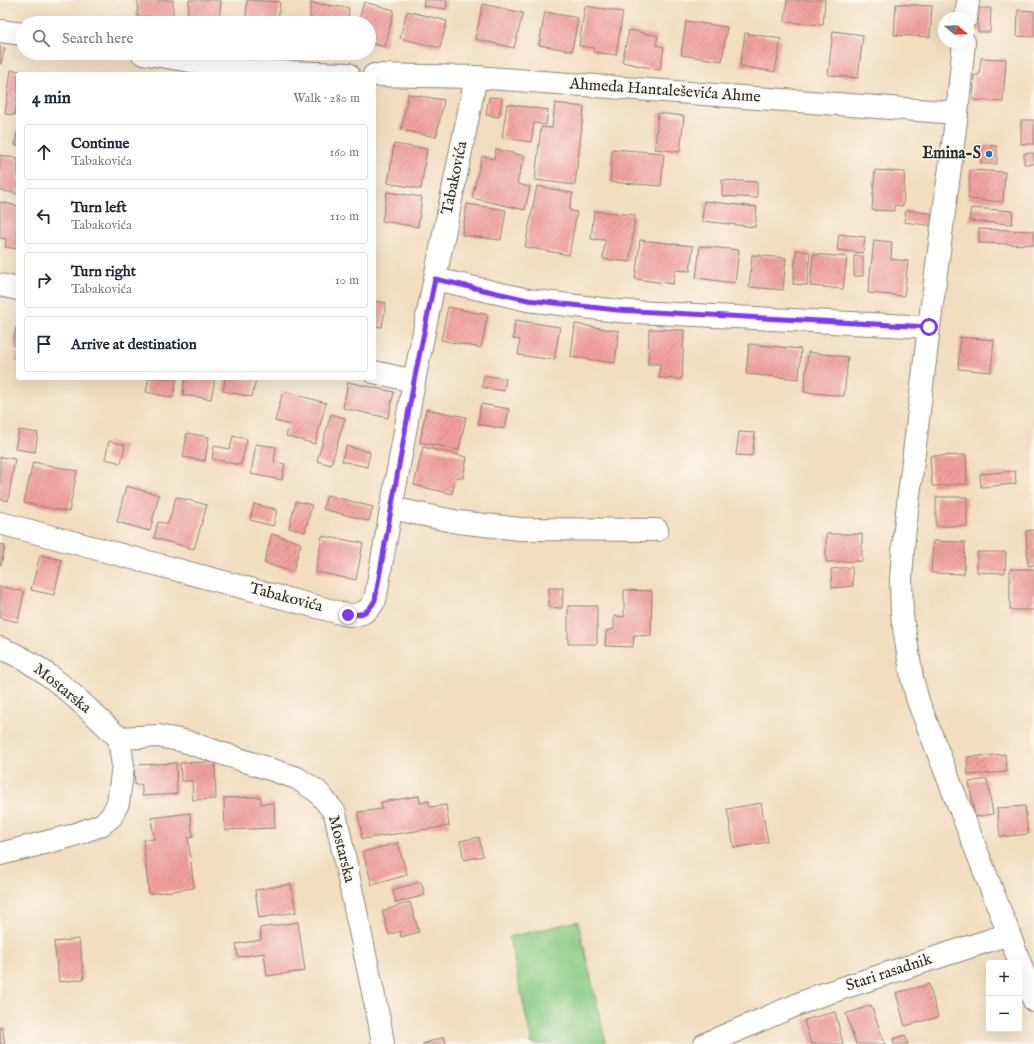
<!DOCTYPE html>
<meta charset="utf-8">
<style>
:root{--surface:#fff;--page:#f6f6f7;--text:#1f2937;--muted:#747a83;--line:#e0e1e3}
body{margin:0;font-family:"IM FELL English",serif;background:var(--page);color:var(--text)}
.controls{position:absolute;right:12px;bottom:12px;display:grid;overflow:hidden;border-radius:4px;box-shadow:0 4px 16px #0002}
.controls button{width:36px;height:36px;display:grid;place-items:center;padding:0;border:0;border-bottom:1px solid var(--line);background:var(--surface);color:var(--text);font:20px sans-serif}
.compass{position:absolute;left:938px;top:12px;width:36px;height:36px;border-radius:50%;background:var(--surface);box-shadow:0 4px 16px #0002;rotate:109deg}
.stop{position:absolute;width:12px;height:12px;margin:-9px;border:3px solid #7c3aed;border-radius:50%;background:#fff}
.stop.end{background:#7c3aed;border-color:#fff;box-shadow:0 1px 4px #0008}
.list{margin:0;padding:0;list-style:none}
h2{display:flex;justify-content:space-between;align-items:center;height:52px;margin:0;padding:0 16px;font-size:17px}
h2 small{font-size:13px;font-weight:400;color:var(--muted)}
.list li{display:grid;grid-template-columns:26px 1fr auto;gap:12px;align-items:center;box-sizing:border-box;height:56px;margin:0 8px 8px;padding:0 8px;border:1px solid var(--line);border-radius:4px}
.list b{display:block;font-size:15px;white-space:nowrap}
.list p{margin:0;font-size:13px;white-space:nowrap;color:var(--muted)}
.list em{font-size:13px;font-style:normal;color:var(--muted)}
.icon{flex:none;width:22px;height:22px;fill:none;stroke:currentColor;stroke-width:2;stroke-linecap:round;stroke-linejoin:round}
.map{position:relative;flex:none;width:1034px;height:1044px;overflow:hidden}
.search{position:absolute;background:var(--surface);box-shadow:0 4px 16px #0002;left:16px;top:16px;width:360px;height:44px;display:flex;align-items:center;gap:10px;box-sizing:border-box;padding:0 14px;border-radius:22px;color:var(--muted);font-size:15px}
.panel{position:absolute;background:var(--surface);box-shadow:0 4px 16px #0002;left:16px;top:72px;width:360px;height:308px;border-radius:4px}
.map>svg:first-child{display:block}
.grass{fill:#85c982;stroke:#587a56}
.building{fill:url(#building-hatch)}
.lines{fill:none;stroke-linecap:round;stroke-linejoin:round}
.minor-casing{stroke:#8e8475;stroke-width:24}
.minor{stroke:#fff;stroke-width:22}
.route{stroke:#7c3aed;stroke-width:5}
.poi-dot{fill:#1f6fb2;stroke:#fbf7ec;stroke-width:1.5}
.labels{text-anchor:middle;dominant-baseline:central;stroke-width:3;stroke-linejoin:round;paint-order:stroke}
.street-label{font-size:16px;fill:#2b2b2b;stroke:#fbf7ec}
.poi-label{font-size:16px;font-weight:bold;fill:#2b2b2b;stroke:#fbf7ec;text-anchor:end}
</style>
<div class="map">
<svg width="1034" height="1044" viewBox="0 0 1034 1044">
<defs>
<pattern id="building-hatch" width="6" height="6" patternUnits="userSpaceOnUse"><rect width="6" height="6" fill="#f2a09f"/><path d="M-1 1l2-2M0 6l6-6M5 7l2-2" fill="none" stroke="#c48382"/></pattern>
</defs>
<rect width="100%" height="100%" fill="#fbf7ec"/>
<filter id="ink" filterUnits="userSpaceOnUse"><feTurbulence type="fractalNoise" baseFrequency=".025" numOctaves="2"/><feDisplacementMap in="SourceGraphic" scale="8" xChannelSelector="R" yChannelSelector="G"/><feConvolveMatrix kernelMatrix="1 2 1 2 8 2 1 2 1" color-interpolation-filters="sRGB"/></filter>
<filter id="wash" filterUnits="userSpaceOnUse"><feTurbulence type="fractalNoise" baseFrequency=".012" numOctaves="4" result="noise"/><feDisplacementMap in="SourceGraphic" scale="16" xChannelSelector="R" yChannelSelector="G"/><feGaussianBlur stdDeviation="0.9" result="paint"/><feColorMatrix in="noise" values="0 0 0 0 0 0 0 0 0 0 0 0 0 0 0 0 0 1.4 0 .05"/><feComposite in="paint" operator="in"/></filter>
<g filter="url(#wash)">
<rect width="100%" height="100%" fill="#f2ddbf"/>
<path class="grass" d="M578,921l28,123h-74l-23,-107z"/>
<g id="blocks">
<path class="building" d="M138,0h35v17l-36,-1z
M189,0h32l-2,23 -32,-2z
M247,0l33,2 -2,19 -32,-3z
M424,0h23l-1,9 -23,-3z
M787,0h38l-2,25 -38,-3z
M364,2l30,8 -9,37 -16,-4v-20h-11z
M311,3l38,5 -1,15h-39z
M483,4l40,9 -9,35 -39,-9z
M896,4l36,2 -2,31 -36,-2z
M585,6l38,6 -7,43 -23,-3 1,-4 -15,-2z
M978,8h13l-1,24h-12z
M1018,10l16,1v26l-17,-1z
M407,11l40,10 -7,27 -40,-10z
M545,12l33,6 -6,33 -33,-6z
M686,21l41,6 -5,34 -41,-6z
M629,30l29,6 -2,9 8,2 -4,23 -38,-8z
M833,31l30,4 -5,43 -30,-3z
M745,33l36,6 -6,33 -35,-6z
M0,47l5,1 -4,16h-1z
M981,58l25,1 -3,43 -30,-2 1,-25h5z
M11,70l10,1 -1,3h-2v17l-3,24 -10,-1z
M408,94l36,6 -8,37 -35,-7z
M489,97l13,1 -3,19 -13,-2z
M555,103l29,4 -9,78 -40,-5 6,-53 11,1z
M507,104l41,6 -2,15 -12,-2 -3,19 -29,-4z
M658,113l26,3 -4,36 -25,-3z
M1021,120h13v24h-13z
M17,132h1v14l-3,-1z
M394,144l33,5 -6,40 -33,-6z
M981,145l16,1v18h-16z
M496,149l28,7 -7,28 13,3 -5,23 -53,-12 10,-42 12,3z
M612,149l52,4 -3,33 -51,-4z
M1024,153h10v11h-10z
M0,155l18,4v35l-18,-4z
M875,170l30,2 -2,34 -9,-1v6l-22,-1z
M970,170l35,2 -2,30 -35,-3z
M722,180l35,2v16l-35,-2z
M537,186l36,7 -4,17 8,2 -8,43 -44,-8z
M387,192l35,5 -4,30 -36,-6z
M704,201l53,6 -2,20 -53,-6z
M0,202l18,4v43l-13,-2 1,-8 -6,-1z
M467,204l39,6 -5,30 -39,-5z
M971,208l42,3 -1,13 -43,-3z
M906,210l29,4 -1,12 -30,-4z
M594,211l41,4 -5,47 -27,-3 2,-19 -14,-1z
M979,229l55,2v14l-55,-2z
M839,234l26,3 -2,16 -26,-3z
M640,240l53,6 -3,25 -15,-1 -2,14 -38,-5z
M874,240l18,2 -1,17 17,2 -4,35 -36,-3z
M700,246l39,4 -4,33 -39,-5z
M796,250l14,2 -3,33 -14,-1z
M813,254l34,3 -4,32 -33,-3z
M752,255l34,3 -3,32 -34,-3z
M854,256h9v20h-9z
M374,301l12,2 -4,24 -8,-1z
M448,307l40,8 -7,33 -40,-8z
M515,320l45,7 -6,33 -36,-5 2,-15 -7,-1z
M575,324l44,7 -4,32 -44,-6z
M16,328h2v18l-5,-1z
M649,329l35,1 -2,49 -23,-1 1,-14h-12z
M960,337l34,3 -3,32 -33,-3z
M749,344l52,5 -2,30 -53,-5z
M17,352h1v10l-3,-1z
M808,352l40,5 -4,39 -40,-4z
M484,375l22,4 -2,12 -22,-4z
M149,378h28l-4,20 -27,-6z
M185,378h30l-4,21 -28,-4z
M225,378h31l-4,19 -29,-6z
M348,382l46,10 -6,26 -45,-10z
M283,391l43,12 -11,41 -29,-8 4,-11 -15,-4z
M481,404l28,5 -4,20 -27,-5z
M426,409l40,8 -7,33 -39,-8z
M331,414l14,4 -14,47 -14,-4z
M19,430l19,3 -3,19 -20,-3z
M739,432l16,1 -3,23 -16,-1z
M187,433l22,4 -4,24 -22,-4z
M233,436l14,3 -6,26 -29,-6 2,-13 16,3z
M109,441l16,4 -4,18 -16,-4z
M256,444l20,3 -2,15 11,2 -3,16 -31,-6z
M346,446l24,6 -3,15 -25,-6z
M423,447l44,10 -4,21 -7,-1 -4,17 -38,-9z
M966,455l1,29 -35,2 -2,-30z
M0,457l15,2 -7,42 -8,-2z
M33,462l44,9 -8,41 -45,-9z
M1015,471l1,13 -35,3 -1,-13z
M126,486l33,9 -9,36 -33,-9z
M327,495l46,12 -4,14 -46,-12z
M176,497l31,8 -13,44 -40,-11 4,-16 10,2z
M936,497h31v29h-31z
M296,501l16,4 -7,27 -16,-4z
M254,504l23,6 -4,16 -23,-6z
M1034,530v35l-6,1 -2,-35z
M272,534l29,9 -8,29 -29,-9z
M826,534h36v27l-36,1z
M322,536l41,7 -7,37 -40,-8z
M933,541l32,1 -1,32 -33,-1z
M0,544l5,1 -4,20h-1z
M977,552h29l-1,21 -28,-1z
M40,555l22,5 -8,35 -23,-5z
M852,567l1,19 -21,2 -1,-19z
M1010,569h24v41h-24z
M0,586l24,6 -6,30 -18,-4z
M549,588h14l-1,20 -13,-1z
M624,590l28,1 -1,45 -17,-1 -1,12 -28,-1 1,-15 8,-2v-13l10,1z
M568,606h29v38h-29z
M1005,754l2,18 -39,3 -1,-18z
M215,762l1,37 -23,1 -1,-19h-11l-1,-18z
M176,763l1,31 -35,2v-11h-7l-1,-20z
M987,779l6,35 -18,3 -6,-35z
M419,796l1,7 9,-2 1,6 16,-2 3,21 -87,13 -4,-27 24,-3 -1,-7z
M261,797v7l13,-1 1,25 -50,2 -1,-32z
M761,803l7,39 -34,6 -7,-39z
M1025,806l3,28 -28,3 -3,-29z
M190,813l3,24 -5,1 6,50 -45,6 -6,-54 11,-1 -3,-21z
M479,837l4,19 -19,4 -4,-19z
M398,843l9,32 -35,10 -9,-33z
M421,882l4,13 -29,8 -4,-13z
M291,884l5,28 -37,6 -4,-28z
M410,902l9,30 -18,5 -1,-6 -11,4 -7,-24z
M298,922l7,49 -38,5 -3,-23 -26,4 -2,-13 25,-4 -1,-12z
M79,939l5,40 -25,3 -5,-40z
M929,984l9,33 -33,9 -9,-33z
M871,1005l14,39h-29l-10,-30z
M835,1012l8,32h-32l-7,-24z
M2,1026l3,18h-5v-17z
M905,1035l3,9h-14l-1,-5z
M444,1037l2,7h-24z"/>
</g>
</g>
<g filter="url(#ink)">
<use href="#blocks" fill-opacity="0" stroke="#8e8475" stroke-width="1"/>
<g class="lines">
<defs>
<path id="minor" d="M966,18l2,-18
M0,31l23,3
M964,42l-7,71 -28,214 -25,210 -3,42 1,36 10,63 6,23 91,233
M142,53l108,18 98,3
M374,75l102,2 481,36
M435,279l93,21 89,11 312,16
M0,285l18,4
M374,372l40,9
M391,508l67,14 62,7 137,1
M0,523l348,92c14,0 20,-3 27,-15l39,-219 62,-304
M0,648c48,18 82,56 119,90
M0,854l71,-18 30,-11 10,-8 7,-14 5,-37 -4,-28 39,-2 26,5 113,37 21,14 17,21 45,212 3,19
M705,1044l110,-47 194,-63 25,67"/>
</defs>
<use href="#minor" class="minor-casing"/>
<use href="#minor" class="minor"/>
</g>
</g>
<g class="lines" filter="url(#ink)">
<path class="route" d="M348,615c15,0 20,-2 27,-15l39,-219 21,-102 93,21 89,10 312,17"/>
</g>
<circle class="poi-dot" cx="989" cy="154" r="4"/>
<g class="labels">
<g class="street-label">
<text transform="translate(665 91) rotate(4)">Ahmeda Hantaleševića Ahme</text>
<text transform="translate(455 178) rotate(-78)">Tabakovića</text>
<text transform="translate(286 598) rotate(15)">Tabakovića</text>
<text transform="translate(62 689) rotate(39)">Mostarska</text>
<text transform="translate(341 849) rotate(76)">Mostarska</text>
<text transform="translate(889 973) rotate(-18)">Stari rasadnik</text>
</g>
<g class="poi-label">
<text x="981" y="154">Emina-S</text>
</g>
</g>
</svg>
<div class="controls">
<button>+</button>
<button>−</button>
</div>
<svg class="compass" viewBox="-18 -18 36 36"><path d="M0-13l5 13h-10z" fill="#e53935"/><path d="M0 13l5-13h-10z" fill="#747a83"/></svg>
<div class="stop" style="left:929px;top:327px"></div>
<div class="stop end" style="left:348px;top:615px"></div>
<div class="search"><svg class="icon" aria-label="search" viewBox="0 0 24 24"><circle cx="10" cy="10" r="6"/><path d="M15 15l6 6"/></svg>Search here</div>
<section class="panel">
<h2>4 min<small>Walk · 280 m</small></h2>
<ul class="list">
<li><svg class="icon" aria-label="ahead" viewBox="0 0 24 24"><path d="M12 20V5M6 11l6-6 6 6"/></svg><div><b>Continue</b><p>Tabakovića</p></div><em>160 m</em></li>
<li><svg class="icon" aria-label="left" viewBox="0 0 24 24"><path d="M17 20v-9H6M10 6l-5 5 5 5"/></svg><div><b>Turn left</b><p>Tabakovića</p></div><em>110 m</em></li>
<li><svg class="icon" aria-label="right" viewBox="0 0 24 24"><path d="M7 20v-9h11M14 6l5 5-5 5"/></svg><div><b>Turn right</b><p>Tabakovića</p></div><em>10 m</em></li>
<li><svg class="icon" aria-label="arrive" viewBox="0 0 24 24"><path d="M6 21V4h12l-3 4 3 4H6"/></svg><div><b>Arrive at destination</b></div></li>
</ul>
</section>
</div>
